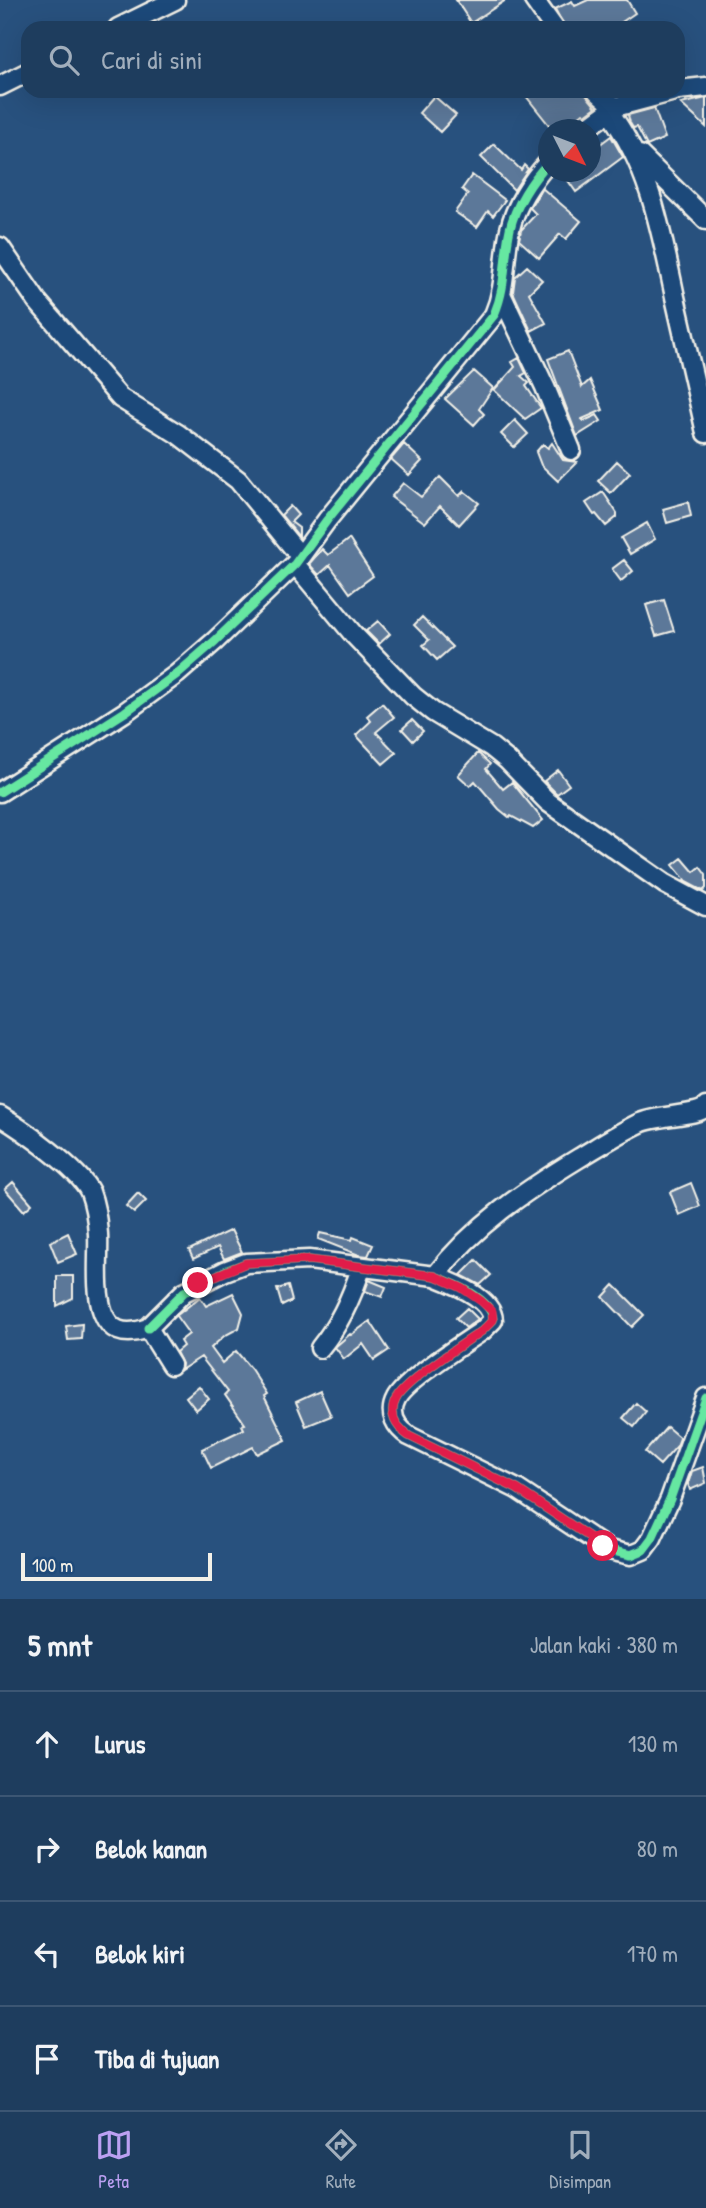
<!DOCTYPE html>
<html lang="id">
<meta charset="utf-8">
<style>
:root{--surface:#1e3d5e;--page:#264464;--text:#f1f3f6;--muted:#a1aebc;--line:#3c5673;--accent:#bca0f2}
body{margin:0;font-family:"Patrick Hand",sans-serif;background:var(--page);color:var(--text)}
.compass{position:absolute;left:538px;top:119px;width:63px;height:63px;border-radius:50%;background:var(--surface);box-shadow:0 7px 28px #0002;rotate:132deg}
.scale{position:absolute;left:21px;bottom:18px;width:191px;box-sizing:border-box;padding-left:7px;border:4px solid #f4f1e8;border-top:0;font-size:19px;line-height:24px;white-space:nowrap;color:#f4f1e8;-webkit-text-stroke:5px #1f4a7a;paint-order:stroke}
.stop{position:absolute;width:21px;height:21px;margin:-16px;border:5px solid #e11d48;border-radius:50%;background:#fff}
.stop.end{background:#e11d48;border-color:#fff;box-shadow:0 2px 7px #0008}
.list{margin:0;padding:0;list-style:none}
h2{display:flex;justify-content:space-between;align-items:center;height:91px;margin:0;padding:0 28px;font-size:30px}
h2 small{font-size:23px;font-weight:400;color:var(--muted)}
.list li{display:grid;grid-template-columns:46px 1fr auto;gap:21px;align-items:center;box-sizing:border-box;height:105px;padding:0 28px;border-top:2px solid var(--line)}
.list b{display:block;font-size:26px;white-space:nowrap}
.list em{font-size:23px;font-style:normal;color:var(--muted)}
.icon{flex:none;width:38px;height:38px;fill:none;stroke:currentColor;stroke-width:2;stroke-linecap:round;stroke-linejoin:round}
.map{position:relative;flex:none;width:706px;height:1599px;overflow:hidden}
.search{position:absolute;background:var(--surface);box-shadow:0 7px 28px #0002;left:21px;right:21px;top:21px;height:77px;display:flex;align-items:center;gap:18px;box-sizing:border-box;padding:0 24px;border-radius:21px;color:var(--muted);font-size:26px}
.sheet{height:511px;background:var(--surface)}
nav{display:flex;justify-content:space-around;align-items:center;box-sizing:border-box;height:98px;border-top:2px solid var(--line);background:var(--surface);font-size:19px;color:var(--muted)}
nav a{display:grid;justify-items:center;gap:4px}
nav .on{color:var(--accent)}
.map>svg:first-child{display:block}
.building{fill:#5b7899;stroke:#f4f1e8;stroke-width:2}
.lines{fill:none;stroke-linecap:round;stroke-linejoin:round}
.minor-casing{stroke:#f4f1e8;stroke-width:23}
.minor{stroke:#1f4a7a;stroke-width:18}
.cycleway-casing{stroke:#1f4a7a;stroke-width:13}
.cycleway{stroke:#66e7a1;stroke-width:9}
.route{stroke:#e11d48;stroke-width:9}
</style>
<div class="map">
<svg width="706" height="1599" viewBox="0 0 706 1599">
<rect width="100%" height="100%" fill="#28517e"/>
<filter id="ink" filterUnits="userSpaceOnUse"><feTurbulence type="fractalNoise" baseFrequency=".0143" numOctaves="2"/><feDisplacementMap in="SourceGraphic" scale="14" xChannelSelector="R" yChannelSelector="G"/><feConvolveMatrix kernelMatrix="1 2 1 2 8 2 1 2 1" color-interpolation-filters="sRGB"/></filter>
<g filter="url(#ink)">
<path class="building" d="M456,0h50l-35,23z
M588,0h39l8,13 -22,15h-48l-10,-19 17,-8 3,5z
M522,91h61l13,16 -11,8 -2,-2 -20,17h-10z
M434,96l22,19 -16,17 -21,-19z
M706,98v29l-25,-23z
M654,108l11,30 -18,8 -10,-19 -4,1 -3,-5 -2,-8z
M611,136l12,21 -47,35 -14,-20h29v-21z
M494,144l27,26 3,-5 4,4 -14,21 -33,-33z
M472,175l33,25 -12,16 -5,-5 -11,16 -22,-15 13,-18 -6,-5z
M542,188l39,33 -15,18 -6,-5 -21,24 -20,-18 2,-10 15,-16 -6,-6z
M527,266l15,14 -13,13 17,30 -15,8 -18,-39 2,-15z
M568,351l14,36 8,-7 13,30 -21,9 2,2 13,-6 4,6 -24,15 -29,-77z
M519,358l7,15 -5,3 8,7 -3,3 15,22 -16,11 -31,-29 21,-23 -3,-5z
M474,371l19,17 -14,21 5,5 -10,11 -29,-26z
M515,420l13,14 -14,13 -13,-13z
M552,443l11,17 14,2 -19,19 -17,-16 -5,-13 7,-8 5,4z
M404,444l18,17 -13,14 -18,-16z
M617,461l13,12 -19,20 -13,-12z
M440,477l19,19 5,-5 15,12 -20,22 -19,-19 -15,17 -34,-26 12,-14 18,14z
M603,492l14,21v4l-11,9 -10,-12 -2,1 -8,-12z
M688,502l3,14 -24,7 -4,-14z
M290,506l8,9 -7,7 8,6v9l-18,-22z
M647,523l8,16 -25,15 -9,-16z
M349,539l24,37 -23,17 -20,-28 -11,10 -10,-11 13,-15 6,6z
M624,560l9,11 -12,10 -9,-12z
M664,600l10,31 -18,5 -10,-31z
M422,617l30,30 -15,13 -14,-15 6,-5 -15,-15z
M378,621l12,13 -11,10 -13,-13z
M382,703l12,14 -18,15 20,21 -13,11 -27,-29 15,-14 -4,-5z
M412,720l11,11 -10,10 -11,-12z
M478,753l12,11 -4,5 17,20 9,-7 31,38 -10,8 -22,-12 -1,2 -11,-9 -24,-28 -5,5 -12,-11z
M558,770l11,15 -12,9 -13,-13z
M682,858l12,14 6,-5 6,8v13l-3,3 -19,-10 1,-1 -12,-15z
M13,1182l19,22 -8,7 -19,-22z
M691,1183l9,23 -21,9 -9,-23z
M138,1193l8,8 -12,12 -8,-7z
M231,1230l11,22 -18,7 -6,-12 -25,12 -4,-9z
M68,1233l9,21 -19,8 -8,-20z
M320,1233l32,7 1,-3 20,8 -5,11 -9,-1 -41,-16z
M476,1260l15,15 -11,10 -19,-10z
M57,1276h16v22l-16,8z
M369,1280l17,7 -4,10 -17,-6z
M614,1285l30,30 -12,12 -29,-30z
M288,1286l4,15 -10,5 -5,-17z
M233,1293l10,20 -4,15 -15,8 -13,12 11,15 14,-12 15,18 16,25 -3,2 22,44 -29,14 -4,-7 -42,21 -9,-19 42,-20 -2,-4 3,-1 -20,-29 3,-3 -27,-35 -20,13 1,-6 -6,-12 7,-6 -3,-5 9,-7 -13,-18 24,-19 6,9z
M467,1308l11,11 -12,9 -10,-10z
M370,1321l19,29 -15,10 -11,-16 -19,15 -9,-12 15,-13 1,1z
M82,1324l-1,15 -13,1 -2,-14z
M199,1386l10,13 -13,11 -10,-13z
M320,1391l11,25 -25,10 -10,-24z
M636,1403l10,9 -12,15 -11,-9z
M667,1427l13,11 -3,8 -17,19 -15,-13z
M703,1467l3,16 -16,7 -2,-6 4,-13z"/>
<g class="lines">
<defs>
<path id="minor" d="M534,0l20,28
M118,28l57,-28
M0,86l28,-14
M678,90l28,-3
M597,91l18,16
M609,112c41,55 52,119 66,185 10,45 21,90 31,136
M584,130l31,-23 60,-16
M640,155l66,65
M0,247l37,54 83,97 58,36 60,46 62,76
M502,296l43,91 26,63
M295,564l59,71 59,61 20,16 58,35 16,13 41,42 117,82 41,22
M0,792l125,-80 52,-38 38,-33 80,-77 32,-44 167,-205c13,-30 9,-55 16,-86 5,-23 22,-49 38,-66
M0,1116c22,13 79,53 90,76 5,13 7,27 8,42 2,34 -13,117 50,94l23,37
M435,1276c39,-51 90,-85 144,-118 20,-12 40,-25 61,-35 16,-8 58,-7 66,-16
M148,1328l36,-36 41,-21 21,-8 63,-3 126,16c18,7 57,22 58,44l-11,11c-18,12 -78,51 -86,68 -8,15 0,28 13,37l108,53 92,61 22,5 12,-5 9,-12 18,-39 36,-101
M320,1348c19,-23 32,-51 41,-80"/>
</defs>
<use href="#minor" class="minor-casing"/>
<use href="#minor" class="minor"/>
<defs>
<path id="cycleway" d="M0,792l125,-80 52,-38 38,-33 80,-77 32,-44 167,-205c13,-30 9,-55 16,-86 5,-23 22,-49 38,-66
M148,1328l36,-36 41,-21 21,-8 63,-3 126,16c18,7 57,22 58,44l-11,11c-18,12 -78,51 -86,68 -8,15 0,28 13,37l108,53 92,61 22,5 12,-5 9,-12 18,-39 36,-101"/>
</defs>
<use href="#cycleway" class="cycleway-casing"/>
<use href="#cycleway" class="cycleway"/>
</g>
</g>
<g class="lines" filter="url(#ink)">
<path class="route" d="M198,1283l48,-20 63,-3 126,16 27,12 19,13 11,10 1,9 -11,11c-18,12 -78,51 -86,68 -8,15 0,28 13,37l108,53 86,57"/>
</g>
</svg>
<svg class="compass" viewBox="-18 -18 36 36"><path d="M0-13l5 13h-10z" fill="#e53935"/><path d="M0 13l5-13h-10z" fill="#a1aebc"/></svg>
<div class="scale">100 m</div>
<div class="stop" style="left:603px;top:1546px"></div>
<div class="stop end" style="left:198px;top:1283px"></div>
<div class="search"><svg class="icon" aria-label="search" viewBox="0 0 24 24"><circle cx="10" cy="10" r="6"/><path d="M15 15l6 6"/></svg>Cari di sini</div>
</div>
<section class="sheet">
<h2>5 mnt<small>Jalan kaki · 380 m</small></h2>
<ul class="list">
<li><svg class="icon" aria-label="ahead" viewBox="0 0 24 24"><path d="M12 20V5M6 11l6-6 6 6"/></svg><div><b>Lurus</b></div><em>130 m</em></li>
<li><svg class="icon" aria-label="right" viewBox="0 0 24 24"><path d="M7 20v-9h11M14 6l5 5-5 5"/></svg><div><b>Belok kanan</b></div><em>80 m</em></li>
<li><svg class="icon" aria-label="left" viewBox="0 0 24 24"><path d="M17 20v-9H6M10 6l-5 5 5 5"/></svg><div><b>Belok kiri</b></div><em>170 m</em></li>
<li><svg class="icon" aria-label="arrive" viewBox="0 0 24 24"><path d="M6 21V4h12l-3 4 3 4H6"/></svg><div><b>Tiba di tujuan</b></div></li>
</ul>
</section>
<nav>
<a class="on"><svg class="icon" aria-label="map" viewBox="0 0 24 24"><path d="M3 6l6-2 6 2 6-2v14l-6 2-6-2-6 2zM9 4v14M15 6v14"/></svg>Peta</a>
<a><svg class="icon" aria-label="directions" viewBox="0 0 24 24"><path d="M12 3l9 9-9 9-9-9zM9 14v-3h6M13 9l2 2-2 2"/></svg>Rute</a>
<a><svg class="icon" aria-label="saved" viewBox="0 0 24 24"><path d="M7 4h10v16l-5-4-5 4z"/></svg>Disimpan</a>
</nav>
